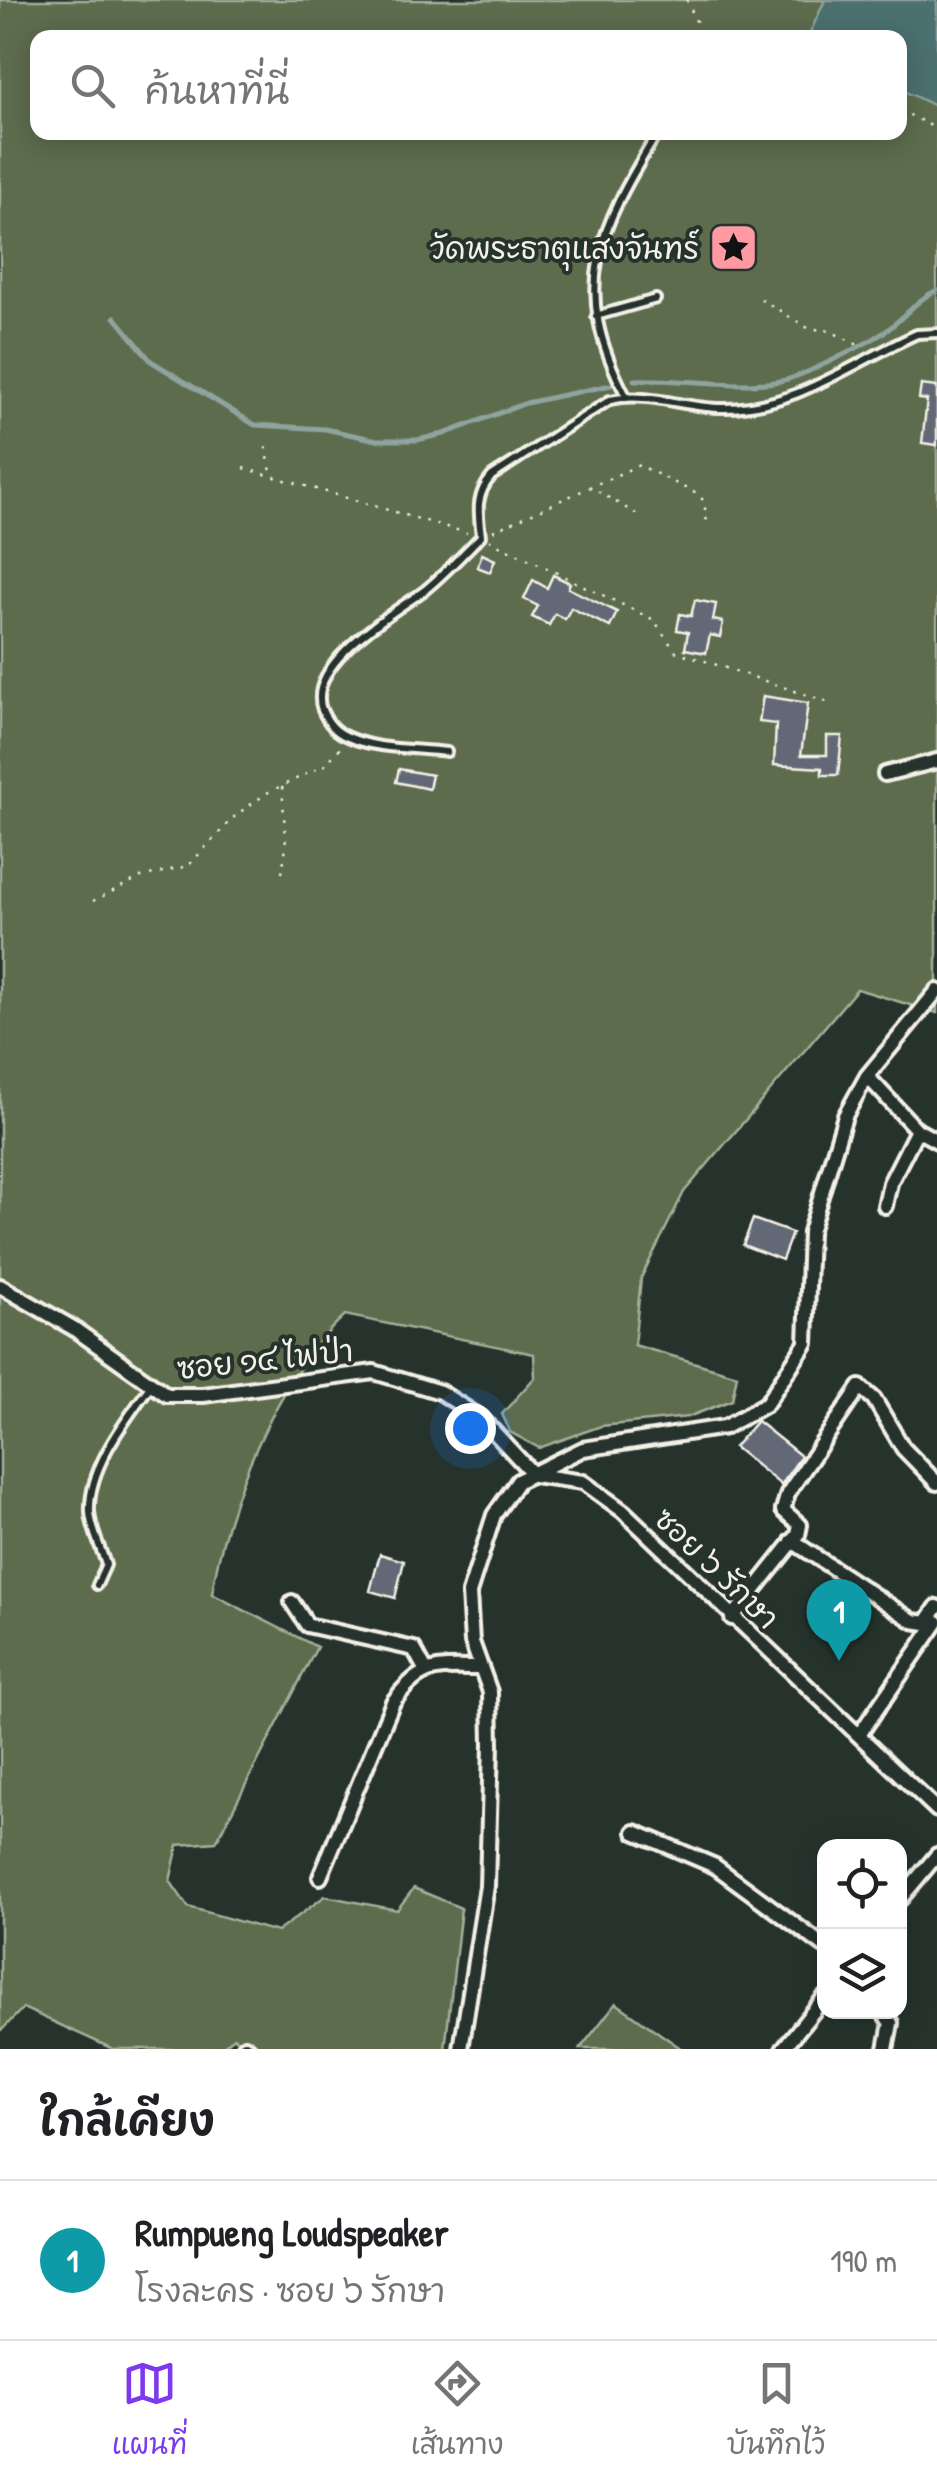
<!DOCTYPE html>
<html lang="th">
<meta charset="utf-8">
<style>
:root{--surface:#fff;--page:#f2f2f2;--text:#202124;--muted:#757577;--line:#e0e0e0;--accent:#7c3aed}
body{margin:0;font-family:"Patrick Hand","Playpen Sans Thai",sans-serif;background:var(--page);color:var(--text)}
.controls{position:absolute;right:30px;bottom:30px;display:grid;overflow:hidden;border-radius:20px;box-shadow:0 5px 25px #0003}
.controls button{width:90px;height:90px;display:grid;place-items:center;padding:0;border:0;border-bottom:2px solid var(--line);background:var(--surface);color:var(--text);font:50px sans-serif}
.you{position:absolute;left:470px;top:1428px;width:35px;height:35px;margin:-25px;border:8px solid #fff;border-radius:50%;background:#1a73e8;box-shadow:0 0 0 15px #1a73e833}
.badge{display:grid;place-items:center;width:65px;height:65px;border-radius:50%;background:var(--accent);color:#fff;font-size:32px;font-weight:700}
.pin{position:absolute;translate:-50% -82px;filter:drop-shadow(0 2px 5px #0008)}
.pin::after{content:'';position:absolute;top:52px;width:35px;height:30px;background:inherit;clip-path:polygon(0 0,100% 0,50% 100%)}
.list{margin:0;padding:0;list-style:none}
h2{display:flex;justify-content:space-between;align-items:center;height:130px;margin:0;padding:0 40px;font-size:42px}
h2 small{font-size:32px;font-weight:400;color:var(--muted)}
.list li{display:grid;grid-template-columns:65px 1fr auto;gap:30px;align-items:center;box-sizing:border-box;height:160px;padding:0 40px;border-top:2px solid var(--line)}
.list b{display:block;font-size:38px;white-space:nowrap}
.list p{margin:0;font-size:32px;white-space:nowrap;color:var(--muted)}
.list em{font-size:32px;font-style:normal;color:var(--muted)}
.icon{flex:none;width:55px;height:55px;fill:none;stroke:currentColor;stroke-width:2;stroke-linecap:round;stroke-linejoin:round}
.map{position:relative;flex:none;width:937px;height:2049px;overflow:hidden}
.search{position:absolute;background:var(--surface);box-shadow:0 5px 25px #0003;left:30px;right:30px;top:30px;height:110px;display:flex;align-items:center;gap:25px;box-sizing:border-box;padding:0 35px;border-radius:20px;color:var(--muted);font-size:38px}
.sheet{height:290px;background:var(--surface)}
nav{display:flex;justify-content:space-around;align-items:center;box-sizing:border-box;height:140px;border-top:2px solid var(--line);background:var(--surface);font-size:28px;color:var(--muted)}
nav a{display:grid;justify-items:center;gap:5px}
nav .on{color:var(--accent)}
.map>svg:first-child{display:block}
.green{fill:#5d6c4e;stroke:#a8ae9b;stroke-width:2.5;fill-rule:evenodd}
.water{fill:#4b6f6f;stroke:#8fa39f;stroke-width:2.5}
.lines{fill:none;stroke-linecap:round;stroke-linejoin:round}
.stream{stroke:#8fa39f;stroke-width:5}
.building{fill:#626775;stroke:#f4f1e8;stroke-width:2.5}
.lane-casing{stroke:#f4f1e8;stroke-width:14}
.street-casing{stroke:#f4f1e8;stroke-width:20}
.path{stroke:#f4f1e8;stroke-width:2.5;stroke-dasharray:2.5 8;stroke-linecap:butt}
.lane{stroke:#26332d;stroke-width:6}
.street{stroke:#26332d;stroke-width:12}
.labels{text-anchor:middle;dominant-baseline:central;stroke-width:8;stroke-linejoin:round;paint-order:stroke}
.poi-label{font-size:30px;fill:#f4f1e8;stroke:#26332d;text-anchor:end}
.street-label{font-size:30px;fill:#f4f1e8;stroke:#26332d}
</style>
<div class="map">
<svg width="937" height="2049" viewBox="0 0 937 2049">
<rect width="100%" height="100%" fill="#26332d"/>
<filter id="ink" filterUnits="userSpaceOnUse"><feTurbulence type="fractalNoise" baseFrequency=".01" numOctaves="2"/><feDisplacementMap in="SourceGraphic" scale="20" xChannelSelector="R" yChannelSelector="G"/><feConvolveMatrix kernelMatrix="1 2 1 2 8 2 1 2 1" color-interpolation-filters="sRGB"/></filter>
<g filter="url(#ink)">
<path class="green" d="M0,0h937v1013l-80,-24 -173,203 -43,86 -7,67 103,30 -5,25 -44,17 -87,9 -62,22 -29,-16 -8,-18 33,-37 -1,-23 -189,-39c-67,61 -120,190 -133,279l105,53 -101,195 -38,3 -8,36 18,26 89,25 48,-36 72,14 17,-22 47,20 -16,141h-192l-19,-12 -14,12h-107l-90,-41 -23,24zM38,38h862v94h-862z
M616,2003l66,46h-102z"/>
<path class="water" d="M825,0h112v107l-37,-18v-51l-92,-1z"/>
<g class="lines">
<path class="stream" d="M115,317l36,44 104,64 70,4 52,11h40l27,-6 82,-31 85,-18
M634,380c44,-2 106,9 146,1 21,-3 84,-36 103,-48 20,-13 32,-33 54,-43"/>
</g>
<path class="building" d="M921,385l16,2v58l-15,-2 5,-43 -8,-1z
M482,554l13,6 -5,12 -13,-5z
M553,575l17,8 -2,5 49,24 -7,15 -39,-19 -6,11 -10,-5 -6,11 -17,-8 6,-11 -14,-7 9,-19 14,8z
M695,600l21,4 -3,16 10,2 -3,15 -10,-2 -4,18 -21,-4 3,-17 -11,-2 3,-16 11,2z
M763,696l45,7 -7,52h26v-19h15l-4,39h-16v-7l-48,-3 2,-41 -17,-2z
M399,769l33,6 -3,14 -33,-7z
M753,1219l39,14 -10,27 -39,-15z
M757,1421l44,35 -20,29 -47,-38z
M380,1554l24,7 -9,37 -25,-7z"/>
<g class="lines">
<defs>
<path id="lane" d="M596,316l60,-17
M626,396c-57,-109 -28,-165 32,-264
M447,752c-32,-4 -70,-2 -99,-15 -13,-5 -21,-15 -26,-27 -17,-47 72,-97 103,-120 20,-16 38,-36 56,-54 -3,-25 -6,-41 11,-60l118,-76c38,-9 77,9 115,8 71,0 129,-46 192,-74l20,-1
M97,1585l9,-20c-5,-18 -15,-35 -16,-53 -2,-45 36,-92 61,-127"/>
<path id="street" d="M885,774l52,-13
M867,1076l50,54 20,11
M885,1206l5,-23 27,-53
M0,1286l73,42 94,67h36l171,-23 66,20 41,26 53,57
M534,1475l49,7 40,29 314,299
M792,1541l121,80 13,2 11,-16
M292,1602l15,23 107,24 11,20
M732,1618l66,-83 2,-10 -17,-15 5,-17 72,-106 14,12 29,49 34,35
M859,1735l78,-113
M635,1832l80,34 109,80
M320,1877l73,-175c29,-39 42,-34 88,-34
M900,1899l37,-44
M883,2012l8,11 -5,26
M245,2046l4,3
M461,2049l26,-163 4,-141 -1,-53 -18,-50 -3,-49 25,-78 24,-34 65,-32 142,-22 41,-23 40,-61 4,-111 35,-116 22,-40 70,-85
M783,2049l41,-51"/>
</defs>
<use href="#lane" class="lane-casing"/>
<use href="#street" class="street-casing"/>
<path class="path" d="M687,0l9,21 -1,17
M900,110l37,19
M761,299l47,29 22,3 32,16
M266,447l5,25
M244,468l223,65
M589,486l47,28
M493,531l146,-66 58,29 7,7 3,22
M489,540l165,80 21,31 159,53
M282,873l4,-27 -4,-60
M93,901l48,-24 47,-11 48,-51 31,-22 58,-28 16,-18"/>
<use href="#lane" class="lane"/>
<use href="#street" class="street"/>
</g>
</g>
<defs>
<symbol id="sight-square" viewBox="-11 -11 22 22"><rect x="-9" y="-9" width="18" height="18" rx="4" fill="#ff9aa2" stroke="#26332d"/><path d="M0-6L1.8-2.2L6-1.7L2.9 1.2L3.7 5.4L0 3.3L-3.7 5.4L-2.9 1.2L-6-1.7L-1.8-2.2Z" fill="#111"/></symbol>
</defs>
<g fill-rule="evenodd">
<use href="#sight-square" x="706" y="220" width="55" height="55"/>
</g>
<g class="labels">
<g class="poi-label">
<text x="699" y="248">วัดพระธาตุแสงจันทร์</text>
</g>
<g class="street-label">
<text transform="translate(265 1359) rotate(-6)">ซอย ๑๔ ไฟป่า</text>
<text transform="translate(717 1568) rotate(44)">ซอย ๖ รักษา</text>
</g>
</g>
</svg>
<div class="controls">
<button><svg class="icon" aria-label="locate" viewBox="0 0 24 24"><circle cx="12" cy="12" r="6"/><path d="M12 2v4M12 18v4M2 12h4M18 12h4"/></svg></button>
<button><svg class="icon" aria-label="layers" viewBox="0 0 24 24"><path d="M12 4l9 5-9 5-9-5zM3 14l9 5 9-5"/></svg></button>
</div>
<div class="you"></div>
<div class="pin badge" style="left:839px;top:1661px;background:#0f9aa8">1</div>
<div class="search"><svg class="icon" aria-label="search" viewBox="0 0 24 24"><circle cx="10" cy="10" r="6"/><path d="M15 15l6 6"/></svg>ค้นหาที่นี่</div>
</div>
<section class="sheet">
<h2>ใกล้เคียง<small></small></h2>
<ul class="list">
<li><span class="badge" style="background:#0f9aa8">1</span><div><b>Rumpueng Loudspeaker</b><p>โรงละคร · ซอย ๖ รักษา</p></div><em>190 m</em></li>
</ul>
</section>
<nav>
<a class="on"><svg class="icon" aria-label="map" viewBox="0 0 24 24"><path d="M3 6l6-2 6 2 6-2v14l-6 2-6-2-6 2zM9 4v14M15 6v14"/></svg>แผนที่</a>
<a><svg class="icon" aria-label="directions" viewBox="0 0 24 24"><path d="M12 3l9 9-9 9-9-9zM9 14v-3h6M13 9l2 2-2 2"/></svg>เส้นทาง</a>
<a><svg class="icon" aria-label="saved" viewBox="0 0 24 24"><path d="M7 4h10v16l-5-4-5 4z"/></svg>บันทึกไว้</a>
</nav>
